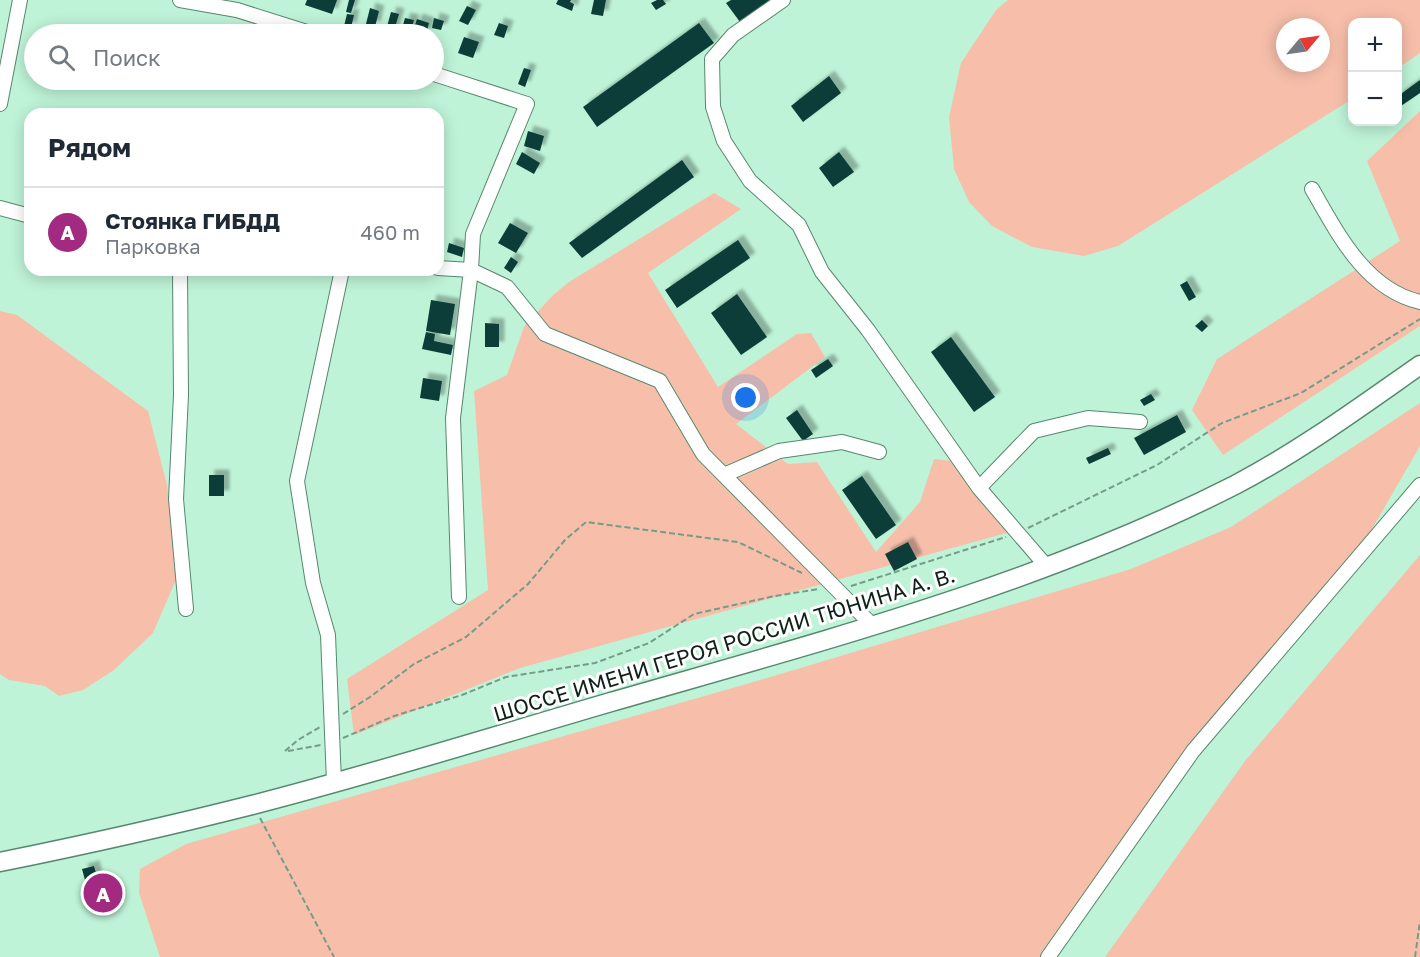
<!DOCTYPE html>
<html lang="ru">
<meta charset="utf-8">
<style>
:root{--surface:#fff;--page:#f2f2f3;--text:#1f2937;--muted:#747a83;--line:#e0e1e3;--accent:#a32a81}
body{margin:0;font-family:"Golos Text",sans-serif;background:var(--page);color:var(--text)}
.controls{position:absolute;right:18px;top:18px;display:grid;overflow:hidden;border-radius:12px;box-shadow:0 3px 15px #0003}
.controls button{width:54px;height:54px;display:grid;place-items:center;padding:0;border:0;border-bottom:2px solid var(--line);background:var(--surface);color:var(--text);font:30px sans-serif}
.compass{position:absolute;left:1276px;top:18px;width:54px;height:54px;border-radius:50%;background:var(--surface);box-shadow:0 3px 15px #0003;rotate:61deg}
.you{position:absolute;left:746px;top:398px;width:21px;height:21px;margin:-15px;border:4px solid #fff;border-radius:50%;background:#1a73e8;box-shadow:0 0 0 9px #1a73e833}
.badge{display:grid;place-items:center;width:39px;height:39px;border-radius:50%;background:var(--accent);color:#fff;font-size:20px;font-weight:700}
.pin{position:absolute;translate:-50% -50%;border:3px solid #fff;box-shadow:0 2px 6px #0006}
.list{margin:0;padding:0;list-style:none}
h2{display:flex;justify-content:space-between;align-items:center;height:78px;margin:0;padding:0 24px;font-size:26px}
h2 small{font-size:20px;font-weight:400;color:var(--muted)}
.list li{display:grid;grid-template-columns:39px 1fr auto;gap:18px;align-items:center;box-sizing:border-box;height:90px;padding:0 24px;border-top:2px solid var(--line)}
.list b{display:block;font-size:22px;white-space:nowrap}
.list p{margin:0;font-size:20px;white-space:nowrap;color:var(--muted)}
.list em{font-size:20px;font-style:normal;color:var(--muted)}
.icon{flex:none;width:33px;height:33px;fill:none;stroke:currentColor;stroke-width:2;stroke-linecap:round;stroke-linejoin:round}
.map{position:relative;flex:none;width:1420px;height:957px;overflow:hidden}
.search{position:absolute;background:var(--surface);box-shadow:0 3px 15px #0003;left:24px;top:24px;width:420px;height:66px;display:flex;align-items:center;gap:15px;box-sizing:border-box;padding:0 21px;border-radius:33px;color:var(--muted);font-size:22px}
.panel{position:absolute;background:var(--surface);box-shadow:0 3px 15px #0003;left:24px;top:108px;width:420px;height:168px;border-radius:18px}
.map>svg:first-child{display:block}
.green{fill:#f7bfaa;fill-rule:evenodd}
.building{fill:#0b3e37;filter:url(#shadow)}
.lines{fill:none;stroke-linecap:round;stroke-linejoin:round}
.minor-casing{stroke:#56886f;stroke-width:16}
.major-casing{stroke:#56886f;stroke-width:21}
.path{stroke:#759c88;stroke-width:2;stroke-dasharray:6 3;stroke-linecap:butt}
.minor{stroke:#fff;stroke-width:14}
.major{stroke:#fff;stroke-width:18}
.labels{text-anchor:middle;dominant-baseline:central;stroke-width:6;stroke-linejoin:round;paint-order:stroke}
.street-label{font-size:21px;fill:#0e2218;stroke:#fff}
</style>
<div class="map">
<svg width="1420" height="957" viewBox="0 0 1420 957">
<defs>
<filter id="shadow"><feDropShadow dx="5.5" dy="-5.5" stdDeviation="1.5" flood-color="#0004"/></filter>
</defs>
<rect width="100%" height="100%" fill="#bef3d7"/>
<path class="green" d="M1008,0h412v53l-22,15v-46h-46v77l-234,147 -34,10 -52,-9 -40,-21 -23,-24 -15,-33 -5,-52 12,-54 35,-53zM1285,27h36v36h-36z
M1420,111v215l-197,129 -31,-45 25,-51 183,-118 -33,-80z
M714,193l27,16 -93,64 70,114 79,-53 14,-1 14,24 -89,67 52,40 29,-2 59,90 44,-50 14,-43 28,3 48,70 -490,136 -166,67 -7,-56 141,-89 -14,-199 33,-16 17,-48 28,-31 17,-14z
M0,311l17,4 131,96 19,74 11,90 -25,58 -39,37 -31,20 -24,6 -14,-10 -36,-6 -9,-6z
M1420,403v43l-59,102 -173,202 -134,207h-894l-21,-64 1,-24 46,-25 564,-161 381,-114 100,-42z
M1420,555v402h-315l140,-196z"/>
<path class="building" d="M307,0h30l-5,14 -27,-9z
M349,0h6l-4,13 -5,-1z
M558,0h13l-1,2 4,2 -2,7 -16,-7z
M594,0h12l-3,16 -12,-2z
M657,0h6l3,4 -10,6 -5,-7z
M731,0h40l-31,22 -14,-19z
M467,6l9,4 -8,15 -9,-4z
M370,8l9,3 -4,16 -9,-3z
M391,12l8,2 -6,20h-8z
M347,14l7,1 -3,13 -7,-2z
M405,18l9,2 -4,14 -9,-2z
M434,18l10,3 -3,9 -9,-2z
M417,19l12,4 -3,11h-14z
M499,23l9,3 -4,12 -10,-3z
M699,23l15,20 -117,84 -14,-20z
M464,37l15,5 -6,16 -15,-5z
M524,68l7,2 -6,17 -7,-3z
M829,76l12,17 -38,29 -12,-16z
M1420,80v13l-22,15v-12z
M528,131l16,5 -4,15 -16,-5z
M522,152l18,11 -6,11 -18,-10z
M839,152l15,20 -21,15 -14,-19z
M682,160l12,17 -112,81 -13,-15z
M510,223l18,10 -12,20 -18,-10z
M738,240l12,18 -73,50 -12,-18z
M449,243l15,5 -2,9 -15,-5z
M511,257l7,5 -7,11 -7,-5z
M1187,281l9,16 -7,4 -9,-16z
M737,294l30,43 -26,18 -30,-42z
M431,300l24,4 -5,31 -24,-4z
M1202,320l6,6 -6,6 -7,-6z
M485,323l14,1v23h-14z
M426,332l9,2 -1,7 19,4 -2,10 -29,-6z
M951,337l44,60 -21,15 -43,-60z
M828,359l5,7 -17,12 -5,-8z
M423,378l19,3 -3,20 -19,-3z
M1151,394l4,6 -11,6 -4,-6z
M797,410l16,24 -10,7 -17,-23z
M1177,415l9,17 -42,23 -10,-17z
M1108,448l3,6 -22,10 -3,-6z
M209,475h15v21h-15z
M862,476l34,49 -20,14 -34,-49z
M908,542l9,17 -23,12 -9,-17z
M94,866l3,11 -12,3 -3,-11z"/>
<g class="lines">
<defs>
<path id="minor" d="M180,0l57,10 76,24
M783,0l-50,35 -21,24 1,48 11,34 26,40 49,44 23,47 46,58 111,158
M434,74l93,30 -54,130 -2,36 -18,148 6,179
M0,104l20,-104
M1312,189c26,45 53,100 108,113
M0,208l30,8
M438,268l33,2 36,17 38,47 115,47 43,73 170,172
M180,270l1,125 -5,104 10,110
M724,475l55,-24 63,-9 37,10
M1048,568l-69,-80 55,-57 54,-13 52,4
M334,782l-6,-147 -15,-52 -16,-102 45,-211
M1048,957l145,-206 227,-266"/>
<path id="major" d="M0,862c84,-17 169,-36 252,-57 121,-31 239,-68 359,-103 211,-61 427,-117 624,-217 65,-34 125,-78 185,-120"/>
</defs>
<use href="#minor" class="minor-casing"/>
<use href="#major" class="major-casing"/>
<path class="path" d="M1028,528l129,-63 65,-42 79,-30 119,-74
M851,586l155,-49
M343,714l27,-17 44,-33 52,-27 62,-53 37,-44 21,-18 152,20 64,31
M343,738l51,-22 68,-21 44,-18 89,-14 54,-20 45,-29 76,-17 48,-8
M285,751l13,-11 22,-13
M288,751l33,-6
M260,818l74,139
M1415,957l5,-36"/>
<use href="#minor" class="minor"/>
<use href="#major" class="major"/>
</g>
<g class="labels">
<g class="street-label">
<text transform="translate(724 644) rotate(-17)">ШОССЕ ИМЕНИ ГЕРОЯ РОССИИ ТЮНИНА А. В.</text>
</g>
</g>
</svg>
<div class="controls">
<button>+</button>
<button>−</button>
</div>
<svg class="compass" viewBox="-18 -18 36 36"><path d="M0-13l5 13h-10z" fill="#e53935"/><path d="M0 13l5-13h-10z" fill="#747a83"/></svg>
<div class="you"></div>
<div class="pin badge" style="left:103px;top:893px">A</div>
<div class="search"><svg class="icon" aria-label="search" viewBox="0 0 24 24"><circle cx="10" cy="10" r="6"/><path d="M15 15l6 6"/></svg>Поиск</div>
<section class="panel">
<h2>Рядом<small></small></h2>
<ul class="list">
<li><span class="badge">A</span><div><b>Стоянка ГИБДД</b><p>Парковка</p></div><em>460 m</em></li>
</ul>
</section>
</div>
